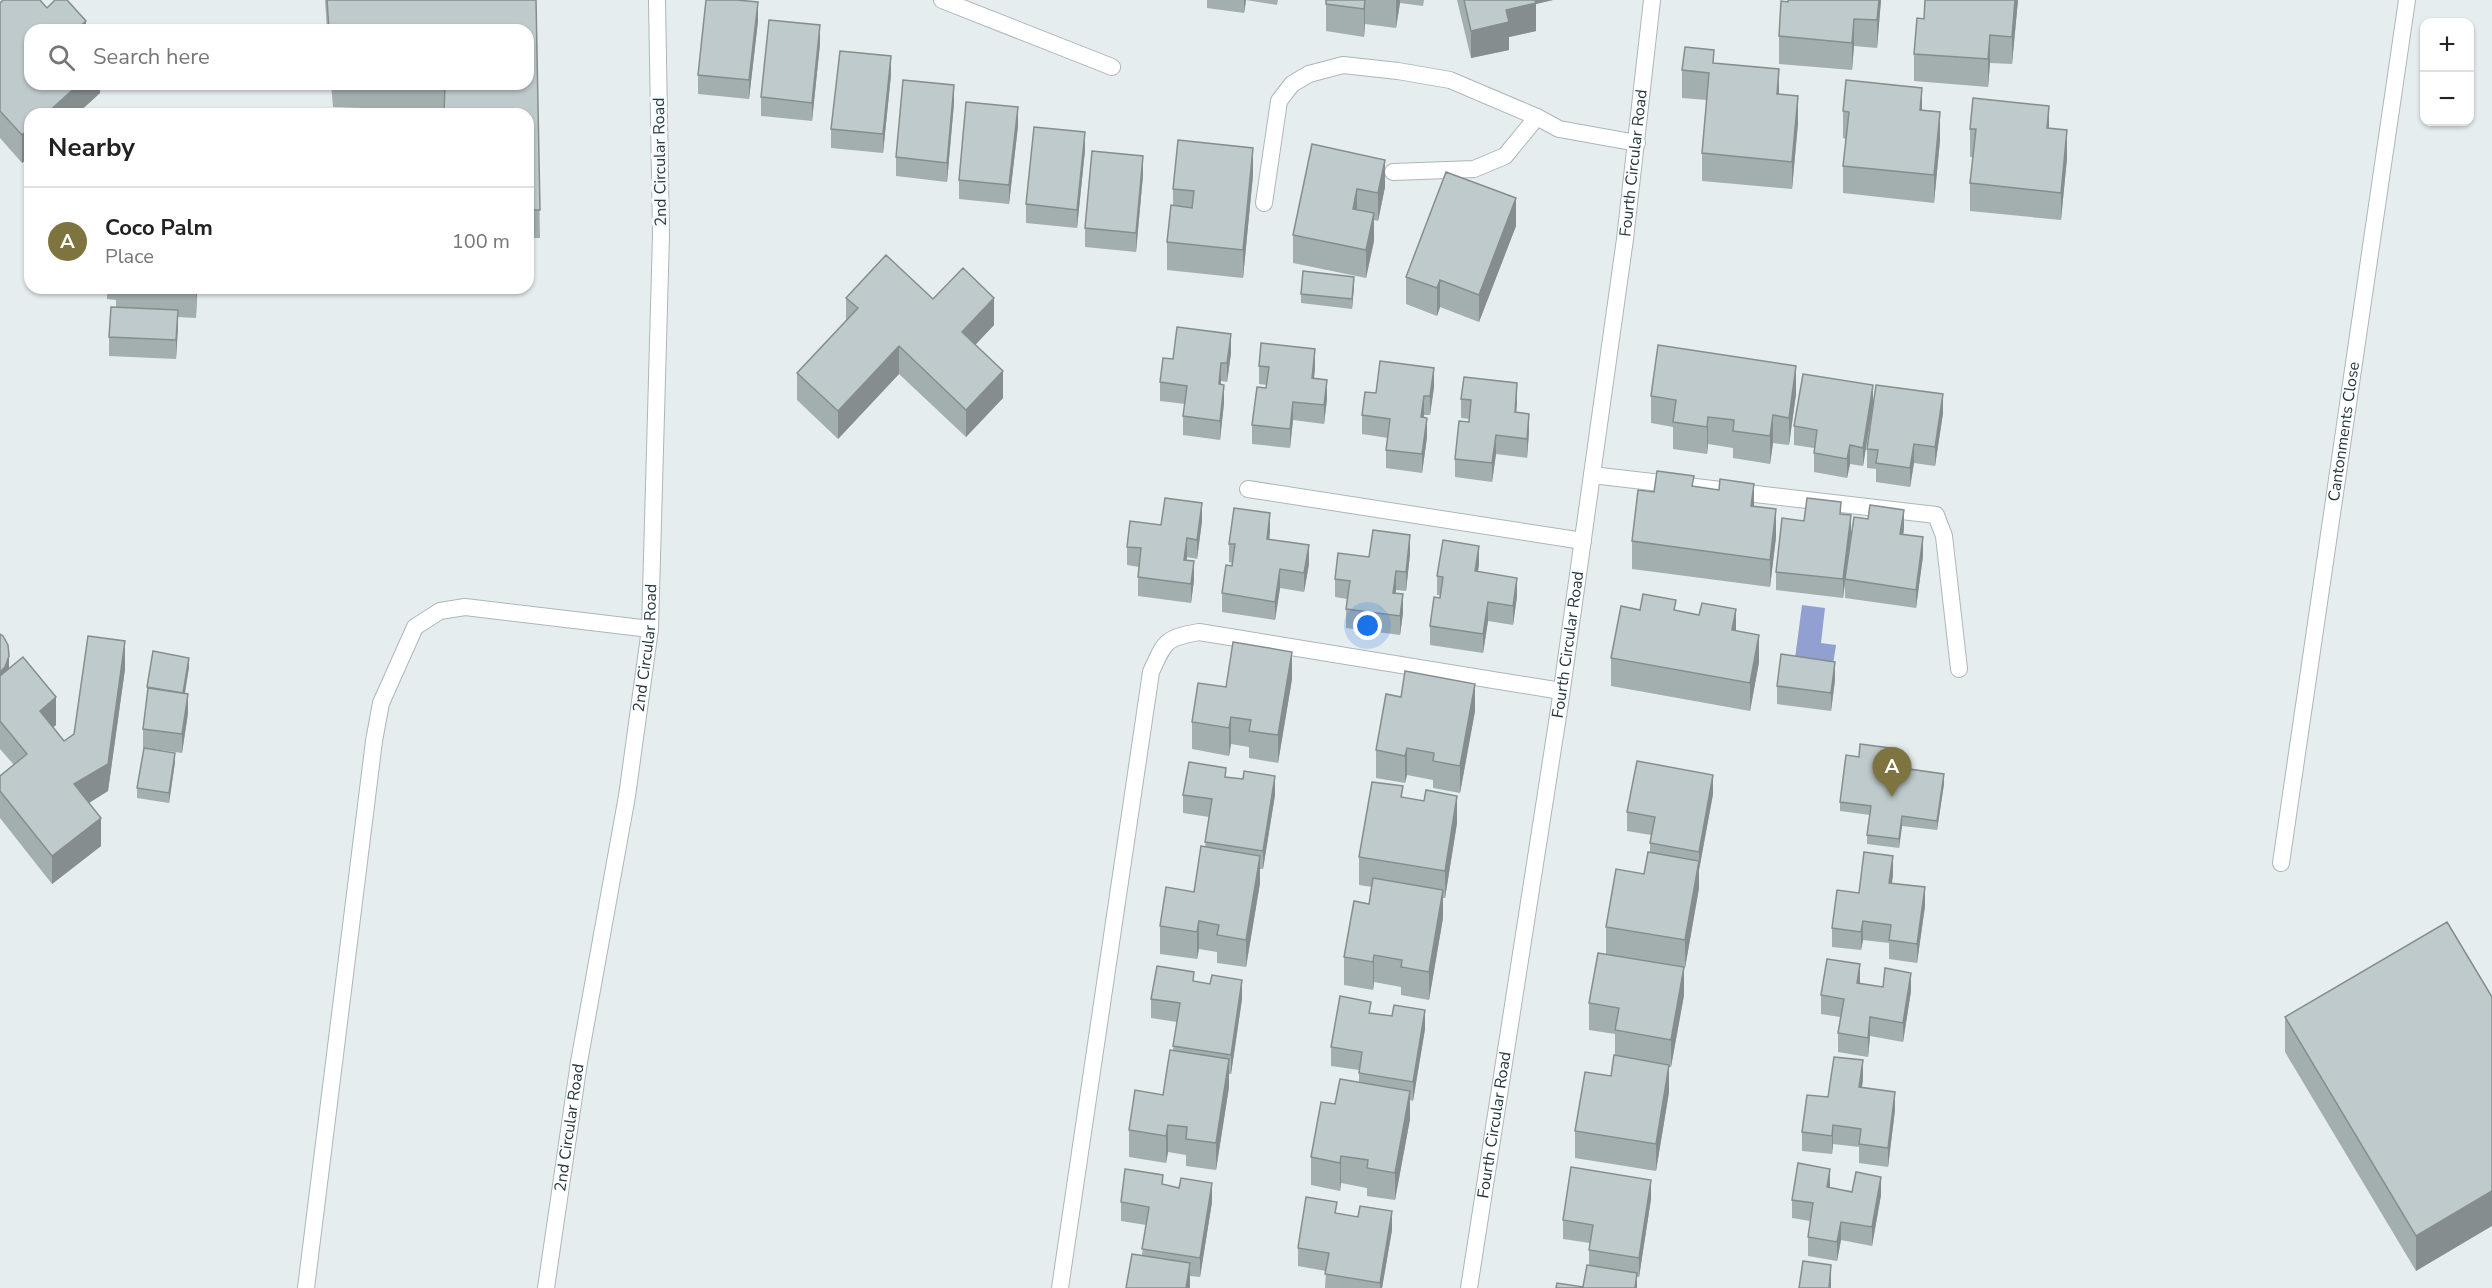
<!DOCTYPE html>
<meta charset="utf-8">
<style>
:root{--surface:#fff;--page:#f6f6f6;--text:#222;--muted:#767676;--line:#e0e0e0;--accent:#7d7440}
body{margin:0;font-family:"Nunito Sans",sans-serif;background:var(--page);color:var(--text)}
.controls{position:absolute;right:18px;top:18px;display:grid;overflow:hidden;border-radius:12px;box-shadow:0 2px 4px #0004}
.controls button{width:54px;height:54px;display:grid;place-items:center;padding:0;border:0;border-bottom:2px solid var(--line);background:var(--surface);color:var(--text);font:30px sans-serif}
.you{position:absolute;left:1368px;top:626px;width:21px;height:21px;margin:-15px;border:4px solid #fff;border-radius:50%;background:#1a73e8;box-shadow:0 0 0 9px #1a73e833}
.badge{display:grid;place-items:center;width:39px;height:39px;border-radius:50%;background:var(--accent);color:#fff;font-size:20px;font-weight:700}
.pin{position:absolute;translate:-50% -50px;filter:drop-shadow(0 2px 3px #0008)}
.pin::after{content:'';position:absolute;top:32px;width:21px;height:18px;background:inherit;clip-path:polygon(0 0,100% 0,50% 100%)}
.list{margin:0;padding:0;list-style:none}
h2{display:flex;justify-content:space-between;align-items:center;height:78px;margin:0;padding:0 24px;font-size:26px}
h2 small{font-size:20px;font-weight:400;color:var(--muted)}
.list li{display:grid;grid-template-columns:39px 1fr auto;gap:18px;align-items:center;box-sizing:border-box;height:108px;padding:0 24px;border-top:2px solid var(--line)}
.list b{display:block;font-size:22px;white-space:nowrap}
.list p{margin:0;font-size:20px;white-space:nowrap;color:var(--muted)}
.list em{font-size:20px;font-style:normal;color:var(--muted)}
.icon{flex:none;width:33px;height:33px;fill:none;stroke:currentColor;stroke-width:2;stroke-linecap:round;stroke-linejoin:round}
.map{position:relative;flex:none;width:2492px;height:1288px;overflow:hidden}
.search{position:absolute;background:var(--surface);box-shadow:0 2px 4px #0004;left:24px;top:24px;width:510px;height:66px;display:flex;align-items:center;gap:15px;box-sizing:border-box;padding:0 21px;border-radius:18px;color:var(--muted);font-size:22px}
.panel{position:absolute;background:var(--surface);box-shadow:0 2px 4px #0004;left:24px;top:108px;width:510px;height:186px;border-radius:18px}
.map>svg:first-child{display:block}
.water{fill:#91a0d1}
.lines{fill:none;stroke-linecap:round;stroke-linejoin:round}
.minor-casing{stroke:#acb6ba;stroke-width:18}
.tertiary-casing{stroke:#acb6ba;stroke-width:18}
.minor{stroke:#fff;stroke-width:16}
.tertiary{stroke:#fff;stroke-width:16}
.wall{fill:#a3aeaf}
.shaded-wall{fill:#858d8f}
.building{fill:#becacc;stroke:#858d8f;stroke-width:1.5}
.labels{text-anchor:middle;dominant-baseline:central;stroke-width:6;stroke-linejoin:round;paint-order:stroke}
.street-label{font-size:16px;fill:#253740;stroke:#f7fafb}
</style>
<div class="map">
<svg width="2492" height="1288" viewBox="0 0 2492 1288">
<rect width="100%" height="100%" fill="#e6edee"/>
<path class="water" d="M1802,605l23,3 -4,35 15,2 -4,26 -38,-5z"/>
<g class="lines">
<defs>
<g id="minor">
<path d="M942,0l170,67"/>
<path d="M1393,172l81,-3 31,-13 32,-39"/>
<path d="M1264,203l15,-102 13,-17 17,-10 34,-9 55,6 52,9 87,37 22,12 78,14"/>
<path d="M1592,475l344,40 8,21 15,133"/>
<path d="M1248,489l335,52"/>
<path id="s1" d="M2281,863l126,-863"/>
<path d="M306,1288l68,-547 7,-38 34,-76 25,-16 25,-4 185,22"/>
<path d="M1060,1288l91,-616c14,-31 14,-34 48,-40l362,59"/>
</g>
<g id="tertiary">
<path id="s2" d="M546,1288l33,-226 48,-266 23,-167 11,-394 -4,-235"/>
<path id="s3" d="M1469,1288l91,-585 65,-464 27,-239"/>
</g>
</defs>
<use href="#minor" class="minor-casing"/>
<use href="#tertiary" class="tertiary-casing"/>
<use href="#minor" class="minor"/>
<use href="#tertiary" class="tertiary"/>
</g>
<path class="wall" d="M325,0h211l4,238h-12v-124l-195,-7 -2,-23h197v-54h-201z
M1207,0h39l-2,13 -37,-5z
M1246,0h32l-1,5z
M1326,0h98l-1,6 -23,-3 -4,25 -31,-4 -1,13 -38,-6z
M1457,0h96l-17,4v27l-27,6v13l-38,8z
M1881,0l-4,48 -23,-2 -2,24 -73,-6v-28l9,-34z
M2018,0l-6,64 -22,-1 -2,24 -74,-6v-27l10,-35z
M0,3l47,5 39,22h-56l70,54v9l-23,21h-47v42l-8,7 -22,-25z
M758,21l-9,78 -51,-5v-19z
M820,44l-8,77 -51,-5v-19z
M1714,63l65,31 19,29 -6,66 -90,-8v-28l5,-53 -25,-2v-28z
M891,75l-8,78 -52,-5v-19z
M954,103l-7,79 -51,-6v-19z
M1922,110l18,30 -6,63 -91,-10v-27l3,-27 -3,-1v-27z
M1018,126l-9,78 -50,-5v-19z
M1970,129h79l18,29 -6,62 -91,-9v-28l3,-26h-3z
M1312,144l73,43 -7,34 -4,-1v21l-8,37 -73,-15v-28z
M1085,150l-8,78 -51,-5v-19z
M1143,175l-7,77 -51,-5v-19z
M1253,175l-10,103 -76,-8v-28l6,-36v-17z
M1516,226l-37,96 -39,-15 -3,9 -31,-12v-27z
M1354,286l-2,23 -51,-6v-9z
M107,288h90l-1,30 -18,-1 -2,42 -67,-3v-19l7,-30v-7l-9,-1z
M846,298l87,1 61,26 -19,20 28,53 -37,39 -67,-63 -61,65 -41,-39v-27l49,-52z
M1231,353l-4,29 -6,-1v3l3,19 -4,37 -37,-5v-19l2,-12 -25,-3v-19l13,-23z
M1259,366l56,2 -1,10 13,21 -3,25 -31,-4 -3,28 -38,-4v-19l15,-40 -8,-1z
M1434,387l-4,28h-6l3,22 -5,36 -36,-5v-18l2,-12 -26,-4v-19l14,-22z
M1796,394l-7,51 -16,-2 -3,21 -37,-6v-10l-25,-4 -1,10 -34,-5v-22l-22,-4v-27z
M1461,399l56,3 -1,10 13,20 -2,26 -31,-4 -4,28 -37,-5v-18l14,-37v-3l-8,-1z
M1873,402l70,11 -8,53 -21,-3 -4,24 -34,-5v-13l-9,-1v-19l5,-39 -9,56 -13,-2 -3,14 -33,-6v-24l-20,-3v-19z
M1694,486l60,20 22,31 -6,50 -138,-18v-28l22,-49z
M1841,514l10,20 -4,31 57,-36 -1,5 20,22 -7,52 -71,-10v-15l-2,15 -67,-8v-18l28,-51z
M1202,521l-5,38 -10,-2v3l7,20 -3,23 -53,-7v-19l1,-10 -12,-2v-18l34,-22z
M1270,532l-1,7 40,25 -5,28 -24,-4 -5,32 -53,-8v-19l10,-30 -3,-1v-18z
M1410,554l-4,37 -10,-1 -1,3 8,20 -3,22 -54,-7v-19l1,-10 -12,-2v-18l34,-22z
M1479,564l-1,8 39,24 -4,29 -25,-4 -5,32 -53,-8v-19l10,-31h-3v-19z
M1640,610l36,1 60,19 23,32 -9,49 -139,-25v-28z
M0,634l9,34 47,57 -3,2 11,14 10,-7 51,-65 -17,122 -19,12 12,43 -49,38 -52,-66v-42l14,-11 -14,-16z
M189,667l-4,27 3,19 -6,40 -29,-4 22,13 -6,41 -32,-5v-10l7,-40h-1v-19l4,-32v-10z
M1292,679l-14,84 -29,-5v-11l-18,-3 -2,12 -37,-7v-27l34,-35z
M1835,680l-4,31 -54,-7v-18z
M1401,697l74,14 -15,82 -27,-5v-8l-26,-5 -2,8 -29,-5v-28z
M1859,757l31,1 -1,8 55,18 -7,46 -35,-4 -3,22 -32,-4v-9l3,-20 -30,-4v-9z
M1226,777l49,18 -12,74h-3v14l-14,84 -29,-4v-11l-18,-3 -2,10 -37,-5v-28l34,-34 11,-45 4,-30 -26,-4v-18z
M1713,794l-14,76v18l-14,80h-1v27l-13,72h-2v25l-13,79 -81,-13v-27l36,-55 4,-21v-21l-26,-4v-27l17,-49v-27l38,-53 6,-21v-10l1,-8 -24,-4v-19z
M1403,798l54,25 -12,75h-2v20l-14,82 -28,-5v-8l-27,-5 -1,8 -29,-5v-28l25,-53 3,-17 -13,-2v-28z
M1893,875l-1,8 33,23 -8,57 -28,-4v-16l-26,-3 -2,10 -29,-3v-19l27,-35z
M1194,981l48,18 -11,75h-2v13l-13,83 -30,-4v-11l-18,-3 -2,11 -37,-6v-27l34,-35 10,-45 4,-28 -26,-4v-19z
M1860,984l51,7 -8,51 -33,-6 -2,21 -30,-5v-19l2,-16 -19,-3v-19z
M2492,997l-76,274 -131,-219v-35z
M1371,1013l54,16 -12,72 -3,-1v19l-15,81 -28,-4v-8l-26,-5 -1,8 -29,-6v-28l24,-53 24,-22v-12l-28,-4v-19z
M1863,1079l-1,8 33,23 -7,57 -29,-4v-16l-26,-3 -1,10 -30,-3v-19l26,-35z
M1163,1184l49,18 -12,75 -10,-1v12l-48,-33 4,-30 -25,-4v-19z
M1830,1188l51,7 -9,51 -31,-6 -4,21 -29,-5v-19l2,-16 -18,-3v-18z
M1651,1199l-12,78h-2v11l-54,-1 6,-22v-15l1,-7 -27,-4v-19z
M1337,1214l55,16 -10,58h-57l1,-17 -28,-5v-18z"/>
<path class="shaded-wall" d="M1244,0h2l-2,13z
M1365,0v24l-1,13v-28z
M1396,0h4v3l-4,25z
M1530,0h23l-17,4v27l-27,6v13l-38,8v-27l35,-21z
M1879,0h2l-4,48v-28z
M2015,0h3l-6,64v-27z
M758,2v19l-9,78v-19z
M1854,19v27l-2,24v-27z
M86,21v9h-10z
M820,25v19l-8,77v-18z
M1990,35v28l-2,24v-28z
M891,56v19l-8,78v-19z
M1779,69v27l-2,-2z
M79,84h21v9l-23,21h-31z
M954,85v18l-7,79v-19z
M1922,88v27l-2,-5z
M1798,96v27l-6,66v-27z
M2049,106v28l-2,-6z
M1018,107v19l-9,78v-19z
M1940,112v28l-6,63v-28z
M30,128v28l-8,7v-28z
M2067,130v28l-6,62v-27z
M1085,132v18l-8,78v-18z
M1253,148v27l-10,103v-28z
M1143,156v19l-7,77v-19z
M1385,160v27l-7,34v-28z
M1357,189v28l-4,-8z
M1516,198v28l-37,96v-27z
M1374,213v28l-8,37v-28z
M1354,277v9l-2,23v-10z
M1440,280v27l-3,9v-28z
M196,288h1l-1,30z
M994,298v27l-32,34v-27z
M178,310v19l-2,30v-19z
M1231,334v19l-4,29v-19z
M899,346v28l-61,65v-28z
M1315,349v19l-3,29v-19z
M1221,363v18l-2,21v-18z
M1796,366v28l-7,51v-27z
M1434,368v19l-4,28v-19z
M1003,371v27l-37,39v-27z
M1327,380v19l-3,25v-19z
M1517,383v19l-2,28v-18z
M1224,385v18l-4,37v-19z
M1873,385v19l-10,62v-18z
M1943,394v19l-8,53v-19z
M1424,396v19l-3,21v-19z
M1293,402v18l-3,28v-19z
M1529,414v18l-2,26v-19z
M1773,415v28l-3,21v-28z
M1708,417v27l-1,10v-27z
M1427,418v19l-5,36v-19z
M1496,435v19l-4,28v-19z
M1914,444v19l-4,24v-19z
M1850,445v19l-3,14v-19z
M1754,484v27l-3,-5z
M1202,503v18l-5,38v-19z
M1776,509v28l-6,50v-27z
M1904,510v19l-4,24v-19z
M1270,513v19l-3,26v-19z
M1851,515v19l-8,64v-19z
M1410,535v19l-4,37v-19z
M1923,537v19l-7,52v-18z
M1187,538v19l-3,22v-19z
M1309,545v19l-5,28v-19z
M1479,546v18l-4,26v-19z
M1194,561v19l-3,23v-19z
M1280,569v19l-5,32v-18z
M1396,571v19l-3,22v-19z
M1517,578v18l-4,29v-19z
M1403,594v19l-3,22v-19z
M1488,602v19l-5,32v-19z
M1736,609v28l-4,-7z
M1759,635v27l-9,49v-28z
M125,641v28l-17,122 -34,21v-28z
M1292,652v27l-14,84v-28z
M9,656v19l-9,15v-18z
M189,658v9l-6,36v-10z
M1835,662v18l-4,31v-18z
M1475,684v27l-15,82v-27z
M188,694v19l-6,40v-19z
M56,697v28l-16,14v-28z
M1231,717v27l-2,12v-28z
M1407,748v27l-2,8v-27z
M175,753v9l-6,41v-10z
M1944,774v10l-7,46v-9z
M1713,775v19l-14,76v-18z
M1275,776v19l-12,74v-18z
M1457,796v27l-12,75v-27z
M1902,816v10l-3,22v-9z
M101,818v28l-49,38v-28z
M1260,856v27l-14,84v-27z
M1893,856v19l-4,27v-19z
M1699,861v27l-14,80v-28z
M1925,887v19l-8,57v-19z
M1443,890v28l-14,82v-28z
M1199,921v28l-2,10v-27z
M1863,921v19l-2,10v-18z
M1374,955v27l-1,8v-28z
M1860,964v19l-3,19v-19z
M1684,967v28l-13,72v-27z
M1911,973v18l-8,51v-19z
M1242,980v19l-11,75v-19z
M1425,1010v19l-12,72v-19z
M1870,1017v19l-2,21v-19z
M1229,1059v28l-13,83v-27z
M1863,1060v19l-4,27v-19z
M1669,1065v27l-13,79v-27z
M1410,1091v28l-15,81v-27z
M1895,1092v18l-7,57v-19z
M1168,1125v27l-2,11v-27z
M1833,1125v19l-1,10v-18z
M1341,1156v27l-1,8v-28z
M1830,1169v18l-3,19v-19z
M1881,1177v18l-9,51v-19z
M1651,1180v19l-12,78v-19z
M1212,1183v19l-12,75v-19z
M2492,1191v35l-76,45v-35z
M1392,1211v19l-10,58h-2v-5z
M1841,1222v18l-4,21v-19z
M1190,1263v25h-4z
M1831,1265v23h-2z
M1637,1273v15h-2z"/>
<path class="building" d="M3,0h37l7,8 8,-8h12l19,21 -10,9h-46v54h49l-33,30h-16v14l-8,7 -22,-24v-108z
M327,0h209l4,210h-12v-96h-84l1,-30h83v-54h-199z
M706,0h31l21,2 -9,78 -51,-5z
M1326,0h39l-1,9 -38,-5z
M1464,0h71l1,3 -30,7 3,12 -38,9z
M1788,0h91l-2,20 -23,-1 -2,24 -73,-7 2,-35 7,1z
M1925,0h90l-3,37 -22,-2 -2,24 -74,-5 3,-36 7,1z
M769,20l51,5 -8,78 -51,-6z
M1685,47l29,3 -1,13 66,6 -2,25 21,2 -6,66 -90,-9 7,-80 -27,-3z
M840,51l51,5 -8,78 -52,-5z
M903,80l51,5 -7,78 -51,-6z
M1846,80l76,8 -2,22 20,2 -6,63 -91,-9 6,-54 -6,-1z
M1973,98l76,8 -2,22 20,2 -6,63 -91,-10 6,-54h-6z
M966,102l52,5 -9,78 -50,-5z
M1034,127l51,5 -8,78 -51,-6z
M1178,140l75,8 -10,102 -76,-8 4,-37 21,3 2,-17 -21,-2z
M1312,144l73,16 -7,33 -21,-4 -4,20 21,4 -8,37 -73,-15z
M1092,151l51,5 -7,77 -51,-5z
M1446,172l70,26 -37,97 -39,-15 -3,8 -31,-11z
M886,255l47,44 30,-31 31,30 -32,34 41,39 -37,39 -67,-64 -61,65 -41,-38 61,-65 -12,-10z
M1303,271l51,6 -2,22 -51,-5z
M140,288h56v2z
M111,307l67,3 -2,30 -67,-3z
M1177,327l54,7 -4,29h-6l-2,21 5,1 -4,36 -37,-5 4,-30 -27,-4 3,-24 10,1z
M1261,343l54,6 -3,29 15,2 -3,25 -31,-3 -3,27 -38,-4 5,-38 9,1 3,-21 -10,-1z
M1658,345l138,21 -7,52 -16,-3 -3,21 -37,-5 1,-11 -26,-3 -1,10 -34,-5 3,-22 -25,-4z
M1380,361l54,7 -4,28h-6l-3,21 6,1 -5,36 -36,-4 4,-31 -28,-4 3,-23 11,1z
M1803,374l70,11 -10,63 -13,-3 -3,14 -33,-6 3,-23 -23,-4z
M1464,377l53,6 -2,29 14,2 -2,25 -31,-4 -4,28 -37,-4 4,-38 10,1 2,-22 -10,-1z
M1876,385l67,9 -8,53 -21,-3 -4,24 -34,-5 2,-13 -11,-1z
M1657,471l37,5 -2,10 27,4 1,-11 34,5 -3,22 25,3 -6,51 -138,-19 6,-51 16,2z
M1165,498l37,5 -5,37 -10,-2 -3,22 10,1 -3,23 -53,-7 3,-29 -14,-1 3,-26 31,4z
M1807,498l34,4 -1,12 11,1 -8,64 -67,-7 6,-54 22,3z
M1870,505l34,5 -4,24 23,3 -7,53 -71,-11 9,-62 14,2z
M1234,508l36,5 -3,26 42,6 -5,28 -24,-4 -5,33 -53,-9 4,-28 6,1 3,-22h-6z
M1373,530l37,5 -4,37 -10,-1 -3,22 10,1 -3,22 -54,-7 4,-28 -15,-2 3,-26 31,4z
M1443,540l36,6 -4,25 42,7 -4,28 -25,-4 -5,32 -53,-8 4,-29 6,1 3,-21 -6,-1z
M1643,594l33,6 -2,10 25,5 3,-12 34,6 -4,21 27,5 -9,48 -139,-25 10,-52 19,4z
M0,634l3,2 5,9 1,11 -4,11 -5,5z
M88,636l37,5 -17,123 -34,20 27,34 -49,38 -52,-65v-15l27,-22 -27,-33v-45l23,-19 33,40 -16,14 24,30 10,-7z
M1233,642l59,10 -14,83 -29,-4 2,-11 -20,-3 -2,11 -37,-6 6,-39 28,4z
M153,651l36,7 -6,35 -36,-6z
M1781,654l54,8 -4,31 -54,-7z
M1405,671l70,13 -15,82 -27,-5 1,-8 -27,-5 -2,8 -29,-6 10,-56 15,3z
M148,688l40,6 -6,40 -39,-5z
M1860,744l30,4 -2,18 56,8 -7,47 -35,-5 -3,23 -32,-4 4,-29 -31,-4 6,-47 13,2z
M144,748l31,5 -6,40 -32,-5z
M1637,761l76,14 -14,77 -49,-9 5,-26 -28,-5z
M1189,762l37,6 -1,9 18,2 1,-8 31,5 -12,75 -58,-9 7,-43 -29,-4z
M1372,782l31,4 -2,11 23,4 2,-11 31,6 -12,75 -86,-14z
M1201,846l59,10 -14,84 -29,-5 2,-10 -20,-4 -2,11 -37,-6 6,-39 28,5z
M1648,852l51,9 -14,79 -79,-13 10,-58 28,5z
M1864,852l29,4 -4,27 36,4 -8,57 -28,-4 2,-15 -28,-4 -2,11 -29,-4 5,-38 22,3z
M1373,878l70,12 -14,82 -28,-5 1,-7 -28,-5 -1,7 -29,-5 10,-56 15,3z
M2447,922l45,75v194l-76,45 -131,-219z
M1598,953l86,14 -13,73 -56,-10 4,-22 -30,-5z
M1827,959l33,5 -3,19 26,4 2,-19 26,5 -8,50 -33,-6 -2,21 -30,-5 6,-34 -23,-4z
M1157,966l37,6 -1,9 17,3 2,-9 30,5 -11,75 -58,-9 7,-43 -29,-4z
M1340,996l31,6 -2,11 23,3 2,-11 31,5 -12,72 -54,-9 3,-21 -31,-5z
M1170,1050l59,9 -13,84 -30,-4 1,-12 -19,-2 -2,11 -37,-6 6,-40 28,5z
M1614,1055l55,10 -13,79 -81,-13 10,-59 26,4z
M1834,1057l29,3 -4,27 36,5 -7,56 -29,-4 2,-15 -28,-4 -1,11 -30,-4 5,-37 21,2z
M1340,1079l70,12 -15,82 -28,-5 1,-8 -27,-4 -1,7 -29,-6 10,-55 14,2z
M1798,1163l32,6 -3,18 25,5 4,-20 25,5 -9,50 -31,-5 -4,20 -29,-5 5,-34 -21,-3z
M1571,1167l80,13 -12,78 -50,-8 4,-25 -30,-5z
M1125,1169l38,6 -1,9 17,4 2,-10 31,5 -12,75 -58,-9 7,-42 -28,-5z
M1306,1197l31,5 -2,11 23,4 2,-11 32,5 -12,72 -55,-9 4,-21 -31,-5z
M1132,1254l58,9 -4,25h-60z
M1803,1261l28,4 -2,23h-30z
M1587,1265l50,8 -2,15h-79l1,-5 26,4z"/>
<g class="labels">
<g class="street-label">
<text transform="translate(660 162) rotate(-91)">2nd Circular Road</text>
<text stroke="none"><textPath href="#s3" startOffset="1137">Fourth Circular Road</textPath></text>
<text stroke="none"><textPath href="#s1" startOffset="436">Cantonments Close</textPath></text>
<text stroke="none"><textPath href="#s3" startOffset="651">Fourth Circular Road</textPath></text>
<text stroke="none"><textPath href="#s2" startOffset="648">2nd Circular Road</textPath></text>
<text stroke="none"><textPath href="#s3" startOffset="165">Fourth Circular Road</textPath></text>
<text stroke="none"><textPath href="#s2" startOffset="162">2nd Circular Road</textPath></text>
</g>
</g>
</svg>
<div class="controls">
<button>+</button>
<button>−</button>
</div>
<div class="you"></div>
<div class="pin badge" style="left:1892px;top:797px">A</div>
<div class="search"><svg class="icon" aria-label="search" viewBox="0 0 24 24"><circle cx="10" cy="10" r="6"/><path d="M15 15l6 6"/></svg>Search here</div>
<section class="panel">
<h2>Nearby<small></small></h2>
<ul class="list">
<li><span class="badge">A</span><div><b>Coco Palm</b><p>Place</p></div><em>100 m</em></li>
</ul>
</section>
</div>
